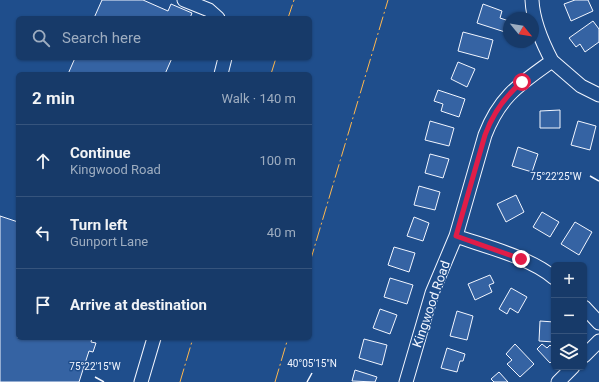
<!DOCTYPE html>
<meta charset="utf-8">
<style>
:root{--surface:#173a69;--page:#244571;--text:#f1f3f6;--muted:#9eadc0;--line:#36547d}
body{margin:0;font-family:Roboto,sans-serif;background:var(--page);color:var(--text)}
.controls{position:absolute;right:12px;bottom:12px;display:grid;overflow:hidden;border-radius:6px;box-shadow:0 1px 3px #0004}
.controls button{width:36px;height:36px;display:grid;place-items:center;padding:0;border:0;border-bottom:1px solid var(--line);background:var(--surface);color:var(--text);font:20px sans-serif}
.compass{position:absolute;left:503px;top:12px;width:36px;height:36px;border-radius:50%;background:var(--surface);box-shadow:0 1px 3px #0004;rotate:120deg}
.stop{position:absolute;width:12px;height:12px;margin:-9px;border:3px solid #e11d48;border-radius:50%;background:#fff}
.stop.end{background:#e11d48;border-color:#fff;box-shadow:0 1px 4px #0008}
.list{margin:0;padding:0;list-style:none}
h2{display:flex;justify-content:space-between;align-items:center;height:52px;margin:0;padding:0 16px;font-size:17px}
h2 small{font-size:13px;font-weight:400;color:var(--muted)}
.list li{display:grid;grid-template-columns:26px 1fr auto;gap:12px;align-items:center;box-sizing:border-box;height:72px;padding:0 16px;border-top:1px solid var(--line)}
.list b{display:block;font-size:15px;white-space:nowrap}
.list p{margin:0;font-size:13px;white-space:nowrap;color:var(--muted)}
.list em{font-size:13px;font-style:normal;color:var(--muted)}
.icon{flex:none;width:22px;height:22px;fill:none;stroke:currentColor;stroke-width:2;stroke-linecap:round;stroke-linejoin:round}
.map{position:relative;flex:none;width:599px;height:382px;overflow:hidden}
.search{position:absolute;background:var(--surface);box-shadow:0 1px 3px #0004;left:16px;top:16px;width:296px;height:44px;display:flex;align-items:center;gap:10px;box-sizing:border-box;padding:0 14px;border-radius:6px;color:var(--muted);font-size:15px}
.panel{position:absolute;background:var(--surface);box-shadow:0 1px 3px #0004;left:16px;top:72px;width:296px;height:268px;border-radius:6px}
.map>svg:first-child{display:block}
.building{fill:#3563a3;stroke:#f2f6ff}
.lines{fill:none;stroke-linecap:round;stroke-linejoin:round}
.minor-casing{stroke:#f2f6ff;stroke-width:15}
.minor{stroke:#1f4e8c;stroke-width:13}
.power{stroke:#ffb74d;stroke-width:1;stroke-dasharray:14 3 2 3;stroke-linecap:butt}
.route{stroke:#e11d48;stroke-width:5}
.ticks{fill:none;stroke:#f2f6ff;stroke-width:1.5}
.labels{text-anchor:middle;dominant-baseline:central;stroke-width:3;stroke-linejoin:round;paint-order:stroke}
.street-label{font-size:13px;fill:#f2f6ff;stroke:#1f4e8c}
.ticks-label{font-size:10px;text-anchor:middle;fill:#f2f6ff;stroke:#1f4e8c;stroke-width:3;stroke-linejoin:round;paint-order:stroke}
</style>
<div class="map">
<svg width="599" height="382" viewBox="0 0 599 382">
<rect width="100%" height="100%" fill="#1f4e8c"/>
<path class="building" d="M102,0h41l25,11 3,-7 21,9 -2,5h-96z
M575,0h13l5,11 -22,10 -7,-17z
M483,4l19,7 -2,7 9,3 -4,11 -28,-9z
M593,21l6,8v13l-14,10 -5,-8 -4,3 -7,-9z
M463,32l30,8 -5,19 -30,-8z
M75,58h97l-7,16h-97z
M458,62l17,7 -8,18 -16,-8z
M438,90l27,9 -6,18 -18,-6 2,-7 -9,-3z
M560,110v18h-20v-17z
M430,121l24,7 -5,18 -24,-6z
M578,121l18,5 -6,24 -19,-5z
M518,147l20,7 -6,18 -20,-6z
M430,154l19,5 -6,19 -18,-5z
M419,186l21,6 -5,18 -21,-5z
M516,195l8,17 -18,10 -9,-18z
M542,212l17,10 -9,15 -17,-10z
M0,216l18,6v116h74l-1,4 5,1 -3,9 -4,-1 -10,31h-79z
M414,217l15,6 -6,18 -16,-5z
M575,222l17,10 -13,23 -18,-11z
M394,247l21,6 -6,19 -21,-7z
M490,275l4,8 -5,2 3,7 -17,8 -7,-16z
M390,278l23,7 -6,19 -23,-7z
M511,288l16,9 -9,16 -8,-5 -3,6 -8,-5z
M380,309l17,6 -7,19 -17,-6z
M457,311l16,5 -6,24 -17,-4z
M540,321l14,1v20l-15,-1z
M364,339l23,6 -5,20 -23,-7z
M515,344l19,20 -14,13 -13,-13 5,-4 -6,-6z
M542,344l5,4 3,-3 4,4v10l-4,4 -13,-14z
M447,348l18,6 -2,7h-3l-3,11 -16,-4z
M355,370l22,7 -2,5 -23,-1z
M499,372l9,10h-14l-3,-3z"/>
<g class="lines">
<defs>
<path id="minor" d="M184,0l25,10 9,8
M552,61l29,25 18,9
M221,74l4,-16
M456,236c28,10 76,22 98,42
M584,307l15,16
M584,356l15,-15
M141,382l13,-44
M406,382l26,-89 24,-57 29,-101c15,-39 35,-51 67,-74 -10,-19 -19,-39 -20,-61
M558,382l15,-15"/>
</defs>
<use href="#minor" class="minor-casing"/>
<use href="#minor" class="minor"/>
<path class="power" d="M288,18l6,-18
M271,74l5,-16
M310,262l78,-262
M180,382l13,-44
M275,382l13,-44"/>
</g>
<g class="lines">
<path class="route" d="M521,259l-65,-23 29,-101c8,-22 19,-38 37,-53"/>
</g>
<path class="ticks" d="M590,176l9,5M95,377l9,5M307,382l5,-9"/>
<g class="labels">
<g class="street-label">
<text transform="translate(431 304) rotate(-71)">Kingwood Road</text>
</g>
</g>
<g class="ticks-label">
<text x="556" y="180">75°22'25"W</text>
<text x="312" y="367">40°05'15"N</text>
<text x="95" y="370">75°22'15"W</text>
</g>
</svg>
<div class="controls">
<button>+</button>
<button>−</button>
<button><svg class="icon" aria-label="layers" viewBox="0 0 24 24"><path d="M12 4l9 5-9 5-9-5zM3 14l9 5 9-5"/></svg></button>
</div>
<svg class="compass" viewBox="-18 -18 36 36"><path d="M0-13l5 13h-10z" fill="#e53935"/><path d="M0 13l5-13h-10z" fill="#9eadc0"/></svg>
<div class="stop" style="left:522px;top:82px"></div>
<div class="stop end" style="left:521px;top:259px"></div>
<div class="search"><svg class="icon" aria-label="search" viewBox="0 0 24 24"><circle cx="10" cy="10" r="6"/><path d="M15 15l6 6"/></svg>Search here</div>
<section class="panel">
<h2>2 min<small>Walk · 140 m</small></h2>
<ul class="list">
<li><svg class="icon" aria-label="ahead" viewBox="0 0 24 24"><path d="M12 20V5M6 11l6-6 6 6"/></svg><div><b>Continue</b><p>Kingwood Road</p></div><em>100 m</em></li>
<li><svg class="icon" aria-label="left" viewBox="0 0 24 24"><path d="M17 20v-9H6M10 6l-5 5 5 5"/></svg><div><b>Turn left</b><p>Gunport Lane</p></div><em>40 m</em></li>
<li><svg class="icon" aria-label="arrive" viewBox="0 0 24 24"><path d="M6 21V4h12l-3 4 3 4H6"/></svg><div><b>Arrive at destination</b></div></li>
</ul>
</section>
</div>
